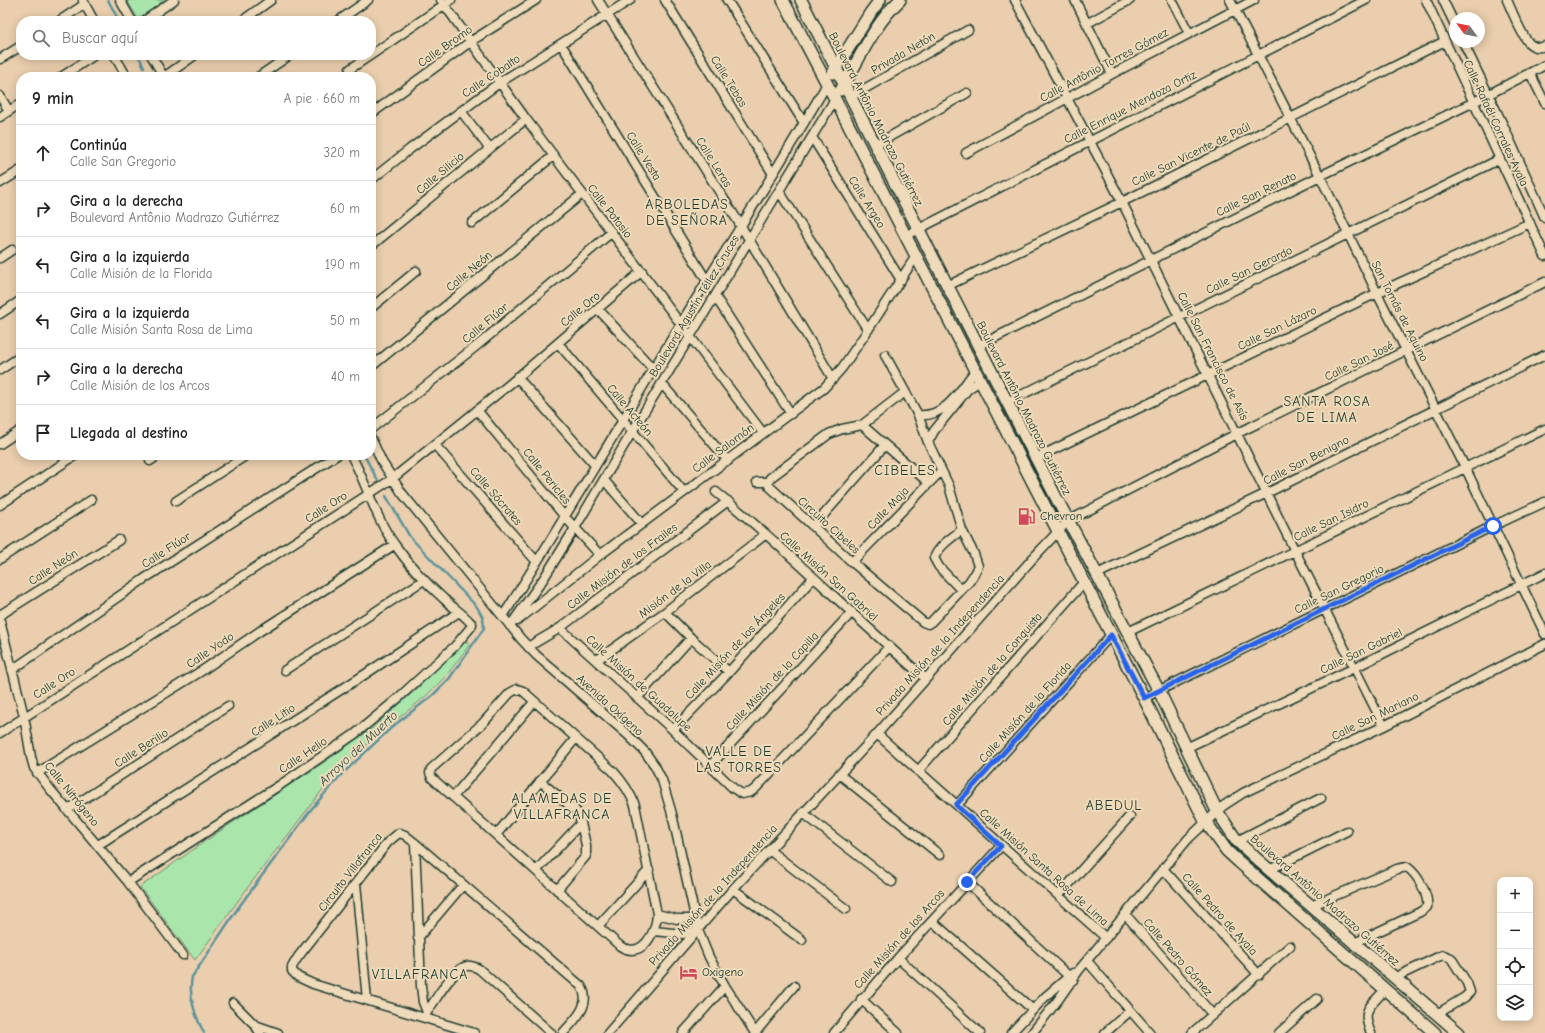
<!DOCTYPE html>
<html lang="es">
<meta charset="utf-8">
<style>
:root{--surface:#fff;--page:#f6f6f6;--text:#222;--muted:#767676;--line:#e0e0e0}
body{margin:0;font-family:"Comic Neue",sans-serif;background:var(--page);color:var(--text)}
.controls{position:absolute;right:12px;bottom:12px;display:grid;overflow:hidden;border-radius:8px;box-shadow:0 2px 10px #0003}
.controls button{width:36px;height:36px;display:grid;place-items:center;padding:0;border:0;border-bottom:1px solid var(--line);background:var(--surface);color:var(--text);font:20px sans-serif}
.compass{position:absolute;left:1449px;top:12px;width:36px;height:36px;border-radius:50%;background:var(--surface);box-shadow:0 2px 10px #0003;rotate:303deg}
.stop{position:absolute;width:12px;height:12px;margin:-9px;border:3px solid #2563eb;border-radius:50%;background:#fff}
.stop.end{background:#2563eb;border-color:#fff;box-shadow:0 1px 4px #0008}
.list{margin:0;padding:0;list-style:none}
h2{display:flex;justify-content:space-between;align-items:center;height:52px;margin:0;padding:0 16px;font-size:17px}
h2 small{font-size:13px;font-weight:400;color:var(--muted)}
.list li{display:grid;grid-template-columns:26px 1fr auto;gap:12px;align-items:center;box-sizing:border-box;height:56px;padding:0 16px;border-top:1px solid var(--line)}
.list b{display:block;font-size:15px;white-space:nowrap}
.list p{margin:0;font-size:13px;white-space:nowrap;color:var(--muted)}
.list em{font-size:13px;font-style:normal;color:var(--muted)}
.icon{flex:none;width:22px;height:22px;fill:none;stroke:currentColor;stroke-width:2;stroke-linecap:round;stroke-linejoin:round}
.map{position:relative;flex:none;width:1545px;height:1033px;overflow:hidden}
.search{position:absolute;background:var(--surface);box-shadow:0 2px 10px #0003;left:16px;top:16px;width:360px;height:44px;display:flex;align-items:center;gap:10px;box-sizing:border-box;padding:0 14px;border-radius:16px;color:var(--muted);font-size:15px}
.panel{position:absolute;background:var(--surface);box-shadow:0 2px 10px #0003;left:16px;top:72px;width:360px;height:388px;border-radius:16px}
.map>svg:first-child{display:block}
.green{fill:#aae6ac;stroke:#649270}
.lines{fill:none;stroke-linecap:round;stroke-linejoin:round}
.stream{stroke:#5c949e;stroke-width:2.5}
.street-casing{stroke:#1f3d34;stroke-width:11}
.secondary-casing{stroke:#1f3d34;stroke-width:14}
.street{stroke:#efdab9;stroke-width:8}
.secondary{stroke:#efdab9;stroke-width:11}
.route{stroke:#2563eb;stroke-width:5}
.labels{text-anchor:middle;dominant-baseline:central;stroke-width:4;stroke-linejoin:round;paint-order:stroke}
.street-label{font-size:12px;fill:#1f3d34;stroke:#efdab9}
.poi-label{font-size:12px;fill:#1f3d34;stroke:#efdab9;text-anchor:start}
.water-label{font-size:13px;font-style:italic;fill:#294c46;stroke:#efdab9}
.quarter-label{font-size:14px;letter-spacing:1px;fill:#1f3d34;stroke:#efdab9}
</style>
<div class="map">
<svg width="1545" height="1033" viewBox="0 0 1545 1033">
<rect width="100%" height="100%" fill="#eacead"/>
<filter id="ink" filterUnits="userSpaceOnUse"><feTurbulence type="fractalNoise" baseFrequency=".025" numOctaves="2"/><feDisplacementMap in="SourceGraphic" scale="8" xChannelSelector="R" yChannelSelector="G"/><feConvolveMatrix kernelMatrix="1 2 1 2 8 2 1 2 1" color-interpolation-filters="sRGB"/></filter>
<g filter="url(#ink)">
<path class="green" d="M127,0h38l-27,19z
M465,641l5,3 -23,31 -21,21 -50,40 -43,40 -85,111 -53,73 -55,-73 80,-56 106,-70 45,-32 46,-40z"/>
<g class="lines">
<path class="stream" d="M108,0l11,21
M138,55l6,12
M364,455l14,26
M204,1033c-9,-17 -16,-37 -12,-56l46,-69 75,-101 27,-31 52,-49 41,-32 16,-16 35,-51 -1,-10 -6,-11 -67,-70 -24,-41"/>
<defs>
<path id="street" d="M120,0l12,21
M441,0l85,119 237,314
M598,0l143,226 92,153
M665,0l108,174
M727,0l77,123
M1015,0l107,202 173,349 89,175
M1075,0l37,74
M1172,0l17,33
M1230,0l90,176 57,117 88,174 80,167
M1426,0l119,256
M1443,0l12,25
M1507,0c5,11 15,37 23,44 5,4 10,4 15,2
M83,1l11,20
M59,21l26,-17
M144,21l30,-21
M242,21l29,-21
M338,21l30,-21
M1088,23l42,-23
M1463,42l41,85 41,91
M561,44l146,237
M114,55l13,22
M151,55l13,22
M371,55l80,-55
M0,59l21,-13
M350,69l21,-14
M1530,73l15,30
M61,77l34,-22
M164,77l31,-22
M258,77l32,-22
M0,96l9,15
M850,97l118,-67
M461,111l28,37
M371,114l99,-72 66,-42
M0,117l21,-14
M812,137l89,143
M875,145l92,-52
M966,153l146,-79 142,-74
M371,180l39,-31 89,-66 131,-83
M0,183l21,-13
M779,191l89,139
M472,223l81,-67
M905,236l461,-236
M371,246l155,-127
M0,258l12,-8
M947,286l175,-84 323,-161
M715,296l76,118
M371,308l45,-37
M598,309l55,60
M0,314l21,-14
M558,343l126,149
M978,346l342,-170 154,-74 71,-37
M371,367l211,-173
M0,370l21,-14
M517,377l78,88
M662,384l66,77
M1007,402l493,-243
M477,410l88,107 35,38
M918,415c28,3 42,-25 57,-44
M862,425l67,58
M371,429l108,-85 133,-112
M371,438l11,24 20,31 119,146 15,16 92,80 17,17 10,14 7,14 10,34 26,116 11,27 16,29 30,47
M928,442l6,-11 34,-42 12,-8
M0,444l21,-14
M435,445l102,117
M1036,458l341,-165 153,-70
M150,461l9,-6
M604,480l38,44
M757,482h11
M768,482l1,4 83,76 71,60 5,2 3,-2 38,-40 4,-6 5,-10 -4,-12 -12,-24 -13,-44 -21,-44 -10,-27 -33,-60
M768,482l2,-4 59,-44 13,-5 20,-4 43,-33
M716,492c73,58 139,127 210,187
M176,501l71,-46
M0,505l76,-50
M813,527l72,-82
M0,559l91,-59
M852,562l89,-91
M1097,574l170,-81 278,-138
M961,590l-22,-23 -5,-9c5,-12 18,-21 28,-28
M665,612l26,26 38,34
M0,615l119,-75
M503,616c61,-95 118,-194 177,-291 49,-81 100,-160 147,-241
M0,621l24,95 7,41 3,11 16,21 78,93 55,73
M517,621l83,-66 224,-167 18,-20 26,-38 48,-74
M510,626l34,-48 31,-50 57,-96 203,-333
M560,628l113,102 60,58 9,6 9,-2 5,-4 133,-141
M1128,632l417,-203
M528,647l32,-19 17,-13 151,-114
M597,660l68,-48 101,-78
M12,670l132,-91 193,-124
M285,670l139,-90
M517,689l6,2 90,80c10,11 17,21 22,34l22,109c-1,19 -15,46 -37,32l-188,-168 -2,-5 1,-4 52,-46 27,-30z
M637,698l54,-60
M1144,698l349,-172 52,-24
M673,730l56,-58 84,-94
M0,733l392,-254 119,-96 131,-112
M877,734l229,204
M1186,748l168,-80 191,-95
M710,766l142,-154
M918,771l166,-189
M37,773l166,-103 57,-39 134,-86
M839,774l101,81
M540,781l35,29 4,5 7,30v11l-29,34
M453,797l81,-95
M957,805l154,-170
M67,810l161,-104
M803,813l89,69
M496,835l80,-97
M1237,841l84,-43
M415,843l6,143 2,16 4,10
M98,845l266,-170 95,-63
M769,850l77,59
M1164,870l95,105
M1269,870l78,-39
M536,871l45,-48
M128,882l152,-97 75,-51 41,-34 59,-54 16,-19 1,-3 -3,-3c-7,-8 -17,-14 -25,-22 -18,-16 -35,-34 -49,-54 -20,-27 -28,-61 -44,-90
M967,882l106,98
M356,883l11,117
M733,889l69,51
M1059,895l71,-79
M1311,906l86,-37 10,-2c10,7 22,27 20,40l-7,5 -66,31
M657,914l20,5h18
M1125,914l88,101
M932,921l100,88
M598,926l51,-56
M654,931l29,3 14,-4
M418,938l45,-53
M898,958l82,75
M1087,961l63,72
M1394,978l46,-22 4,-1 7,3 16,25 3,9 -5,5 -28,17
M861,999l37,34
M233,1003l22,22 5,8
M425,1018l2,-6c8,-11 26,-44 40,-46 4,-1 8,1 12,3l72,64
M255,1025l23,8
M474,1033l-161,-49 -15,-7 -6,-6v-4l6,-10 90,-115 11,-9 6,2 10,8 166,143c12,19 -7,34 -18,47
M608,1033l125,-144 144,-155 157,-177 34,-36 170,-88 307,-151
M683,1033l42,-47
M755,1033l39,-47
M834,1033l64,-75 103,-112
M1011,1033l34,-36 28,-24
M1032,1033l26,-33 21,-30 109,-131 35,-33 20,-13 141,-67 161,-82
M1105,1033l25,-22
M1192,1033l98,-87
M1279,1033l38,-34
M1371,1033c-10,-23 -2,-26 14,-43"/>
<path id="secondary" d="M783,0l52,99 309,599 61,123 22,30 12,11 196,171
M801,0l259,505 99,186 58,120 20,30 22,20 200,172
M833,73l38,-61 9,-12
M841,90c18,-30 33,-66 59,-90"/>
</defs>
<use href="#street" class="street-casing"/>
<use href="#secondary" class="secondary-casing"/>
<use href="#street" class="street"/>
<use href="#secondary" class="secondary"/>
</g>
</g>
<g class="lines" filter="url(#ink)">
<path class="route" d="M967,882l34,-36 -45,-41 155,-170 33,63 349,-172"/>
</g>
<defs>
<symbol id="fuel-bare" viewBox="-9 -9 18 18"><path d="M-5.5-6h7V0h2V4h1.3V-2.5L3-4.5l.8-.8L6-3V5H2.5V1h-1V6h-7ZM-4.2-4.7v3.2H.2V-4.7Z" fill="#d1495b" stroke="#efdab9" stroke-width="2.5" paint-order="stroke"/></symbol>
<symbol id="hotel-bare" viewBox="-9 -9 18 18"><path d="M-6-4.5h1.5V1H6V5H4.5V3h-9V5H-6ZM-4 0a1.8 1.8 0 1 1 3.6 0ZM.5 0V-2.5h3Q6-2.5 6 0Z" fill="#d1495b" stroke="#efdab9" stroke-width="2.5" paint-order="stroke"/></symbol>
</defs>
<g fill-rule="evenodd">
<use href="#fuel-bare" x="1014" y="504" width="25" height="25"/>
<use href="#hotel-bare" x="676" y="960" width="25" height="25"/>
</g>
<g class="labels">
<g class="street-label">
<text transform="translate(445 46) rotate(-35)">Calle Bromo</text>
<text transform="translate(903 53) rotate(-30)">Privada Netón</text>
<text transform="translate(1104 65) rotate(-28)">Calle Antônio Torres Gómez</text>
<text transform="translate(491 76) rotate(-34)">Calle Cobalto</text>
<text transform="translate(729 81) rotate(58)">Calle Tebas</text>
<text transform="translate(1130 107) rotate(-27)">Calle Enrique Mendoza Ortiz</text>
<text transform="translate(876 119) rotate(63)">Boulevard Antônio Madrazo Gutiérrez</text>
<text transform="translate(1496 123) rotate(65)">Calle Rafaél Corrales Ayala</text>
<text transform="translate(1191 154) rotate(-26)">Calle San Vicente de Paúl</text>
<text transform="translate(644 156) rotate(58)">Calle Vesta</text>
<text transform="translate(714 162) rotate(58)">Calle Leras</text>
<text transform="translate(440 173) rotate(-40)">Calle Silicio</text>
<text transform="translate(1256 194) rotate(-26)">Calle San Renato</text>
<text transform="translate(867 202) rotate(58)">Calle Argeo</text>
<text transform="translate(610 211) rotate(52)">Calle Potasio</text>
<text transform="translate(1249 270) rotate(-26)">Calle San Gerardo</text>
<text transform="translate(469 271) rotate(-40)">Calle Neón</text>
<text transform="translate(694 306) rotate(-59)">Boulevard Agustín Téllez Cruces</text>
<text transform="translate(580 309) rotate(-40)">Calle Oro</text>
<text transform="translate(1400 311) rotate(63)">San Tomás de Aquino</text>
<text transform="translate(485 323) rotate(-40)">Calle Flúor</text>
<text transform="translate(1277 328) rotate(-26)">Calle San Lázaro</text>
<text transform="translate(1213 356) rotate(63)">Calle San Francisco de Asís</text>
<text transform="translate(1359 361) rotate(-26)">Calle San José</text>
<text transform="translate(1024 408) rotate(63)">Boulevard Antônio Madrazo Gutiérrez</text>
<text transform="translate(630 410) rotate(50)">Calle Acteón</text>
<text transform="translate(723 448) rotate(-37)">Calle Salomón</text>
<text transform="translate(1306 460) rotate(-27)">Calle San Benigno</text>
<text transform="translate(547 476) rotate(51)">Calle Pericles</text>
<text transform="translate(496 496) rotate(49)">Calle Sócrates</text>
<text transform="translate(326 507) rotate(-33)">Calle Oro</text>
<text transform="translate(888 508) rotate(-46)">Calle Maja</text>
<text transform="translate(1331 520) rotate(-26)">Calle San Isidro</text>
<text transform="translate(829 525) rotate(42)">Circuito Cibeles</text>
<text transform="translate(166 550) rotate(-33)">Calle Flúor</text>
<text transform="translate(622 566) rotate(-37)">Calle Misión de los Frailes</text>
<text transform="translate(53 567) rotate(-33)">Calle Neón</text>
<text transform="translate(829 576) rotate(42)">Calle Misión San Gabriel</text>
<text transform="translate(675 589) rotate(-37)">Misión de la Villa</text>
<text transform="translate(1339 589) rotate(-26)">Calle San Gregorio</text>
<text transform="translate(940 645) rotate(-48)">Privada Misión de la Independencia</text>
<text transform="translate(735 646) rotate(-47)">Calle Misión de los Ángeles</text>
<text transform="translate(210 650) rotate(-34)">Calle Yodo</text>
<text transform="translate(1361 651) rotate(-26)">Calle San Gabriel</text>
<text transform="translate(992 669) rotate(-49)">Calle Misión de la Conquista</text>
<text transform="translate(772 681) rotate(-47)">Calle Misión de la Capilla</text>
<text transform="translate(54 683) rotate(-33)">Calle Oro</text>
<text transform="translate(639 683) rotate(42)">Calle Misión de Guadalupe</text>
<text transform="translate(610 705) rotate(42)">Avenida Oxígeno</text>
<text transform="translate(1025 712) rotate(-48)">Calle Misión de la Florida</text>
<text transform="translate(1375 716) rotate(-26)">Calle San Mariano</text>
<text transform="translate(273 720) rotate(-33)">Calle Litio</text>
<text transform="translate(141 748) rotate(-33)">Calle Berilio</text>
<text transform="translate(303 755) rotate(-34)">Calle Helio</text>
<text transform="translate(72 794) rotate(51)">Calle Nitrógeno</text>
<text transform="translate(1044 867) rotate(42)">Calle Misión Santa Rosa de Lima</text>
<text transform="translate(350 872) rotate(-52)">Circuito Villafranca</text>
<text transform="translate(713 895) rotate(-48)">Privada Misión de la Independencia</text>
<text transform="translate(1325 900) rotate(41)">Boulevard Antônio Madrazo Gutiérrez</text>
<text transform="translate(1220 914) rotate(48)">Calle Pedro de Ayala</text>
<text transform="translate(899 939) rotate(-48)">Calle Misión de los Arcos</text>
<text transform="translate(1178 957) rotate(49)">Calle Pedro Gómez</text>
</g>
<g class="poi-label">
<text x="1040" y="516">Chevron</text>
<text x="702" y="972">Oxigeno</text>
</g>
<g class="water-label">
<text transform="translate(358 748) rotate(-43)">Arroyo del Muerto</text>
</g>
<g class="quarter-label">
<text x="687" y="204">ARBOLEDAS<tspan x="687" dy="16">DE SEÑORA</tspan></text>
<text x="1327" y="401">SANTA ROSA<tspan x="1327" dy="16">DE LIMA</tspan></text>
<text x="905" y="470">CIBELES</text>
<text x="739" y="751">VALLE DE<tspan x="739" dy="16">LAS TORRES</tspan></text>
<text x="562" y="798">ALAMEDAS DE<tspan x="562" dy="16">VILLAFRANCA</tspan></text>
<text x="1114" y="805">ABEDUL</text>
<text x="420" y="974">VILLAFRANCA</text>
</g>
</g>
</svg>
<div class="controls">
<button>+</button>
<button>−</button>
<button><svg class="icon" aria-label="locate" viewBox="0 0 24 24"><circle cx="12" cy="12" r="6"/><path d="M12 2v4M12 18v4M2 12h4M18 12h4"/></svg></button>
<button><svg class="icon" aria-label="layers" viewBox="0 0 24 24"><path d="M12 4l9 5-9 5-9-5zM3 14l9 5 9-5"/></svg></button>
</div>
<svg class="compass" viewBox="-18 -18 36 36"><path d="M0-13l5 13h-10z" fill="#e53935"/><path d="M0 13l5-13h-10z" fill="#767676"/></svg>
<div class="stop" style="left:1493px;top:526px"></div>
<div class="stop end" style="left:967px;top:882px"></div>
<div class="search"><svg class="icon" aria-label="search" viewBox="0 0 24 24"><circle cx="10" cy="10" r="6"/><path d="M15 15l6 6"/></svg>Buscar aquí</div>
<section class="panel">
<h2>9 min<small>A pie · 660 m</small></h2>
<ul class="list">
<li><svg class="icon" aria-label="ahead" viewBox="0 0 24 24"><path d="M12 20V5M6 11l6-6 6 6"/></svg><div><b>Continúa</b><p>Calle San Gregorio</p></div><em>320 m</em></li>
<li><svg class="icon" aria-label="right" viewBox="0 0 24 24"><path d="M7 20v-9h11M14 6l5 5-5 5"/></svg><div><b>Gira a la derecha</b><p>Boulevard Antônio Madrazo Gutiérrez</p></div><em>60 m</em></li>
<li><svg class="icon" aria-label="left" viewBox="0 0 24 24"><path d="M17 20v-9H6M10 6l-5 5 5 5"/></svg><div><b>Gira a la izquierda</b><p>Calle Misión de la Florida</p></div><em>190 m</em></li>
<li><svg class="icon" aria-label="left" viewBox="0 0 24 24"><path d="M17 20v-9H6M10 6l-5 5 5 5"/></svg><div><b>Gira a la izquierda</b><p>Calle Misión Santa Rosa de Lima</p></div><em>50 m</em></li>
<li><svg class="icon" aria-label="right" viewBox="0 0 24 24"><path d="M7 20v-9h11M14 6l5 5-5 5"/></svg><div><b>Gira a la derecha</b><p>Calle Misión de los Arcos</p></div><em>40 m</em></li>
<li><svg class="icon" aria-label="arrive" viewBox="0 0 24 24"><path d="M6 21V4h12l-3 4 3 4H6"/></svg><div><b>Llegada al destino</b></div></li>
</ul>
</section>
</div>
